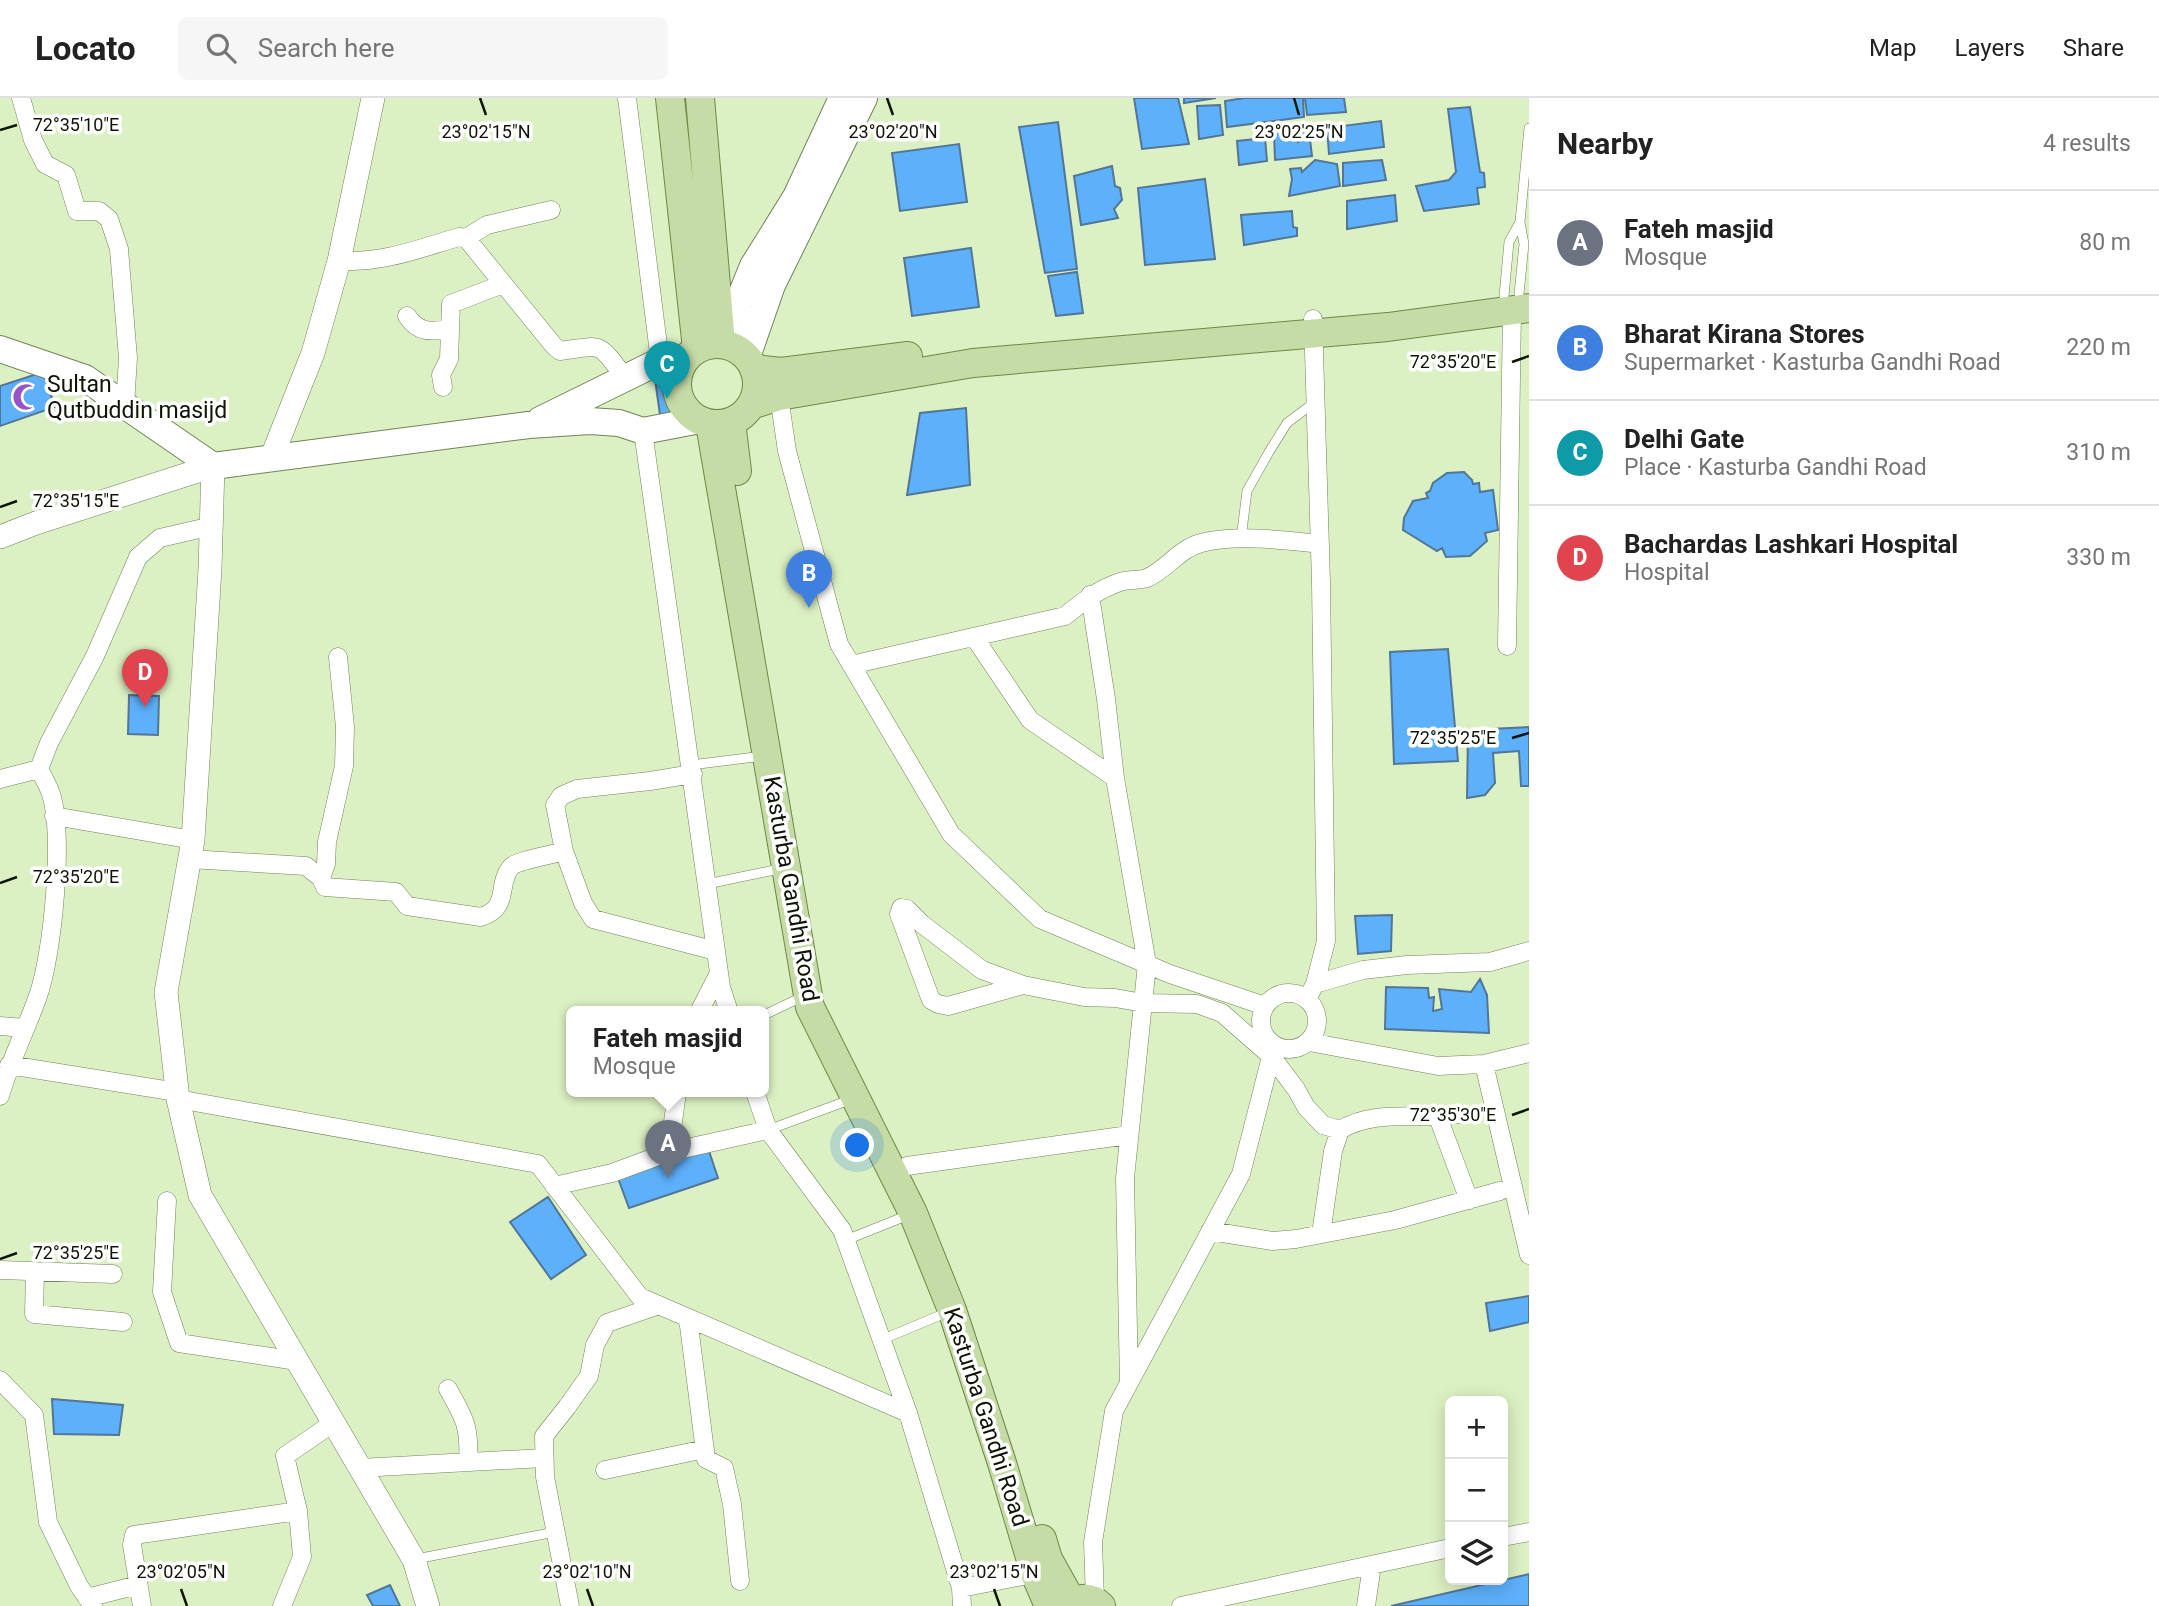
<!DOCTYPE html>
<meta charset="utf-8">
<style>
:root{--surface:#fff;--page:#f6f6f6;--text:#222;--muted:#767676;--line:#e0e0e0;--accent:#9654c9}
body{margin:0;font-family:Roboto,sans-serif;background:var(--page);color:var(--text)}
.controls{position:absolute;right:21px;bottom:21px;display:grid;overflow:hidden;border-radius:10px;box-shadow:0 4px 18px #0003}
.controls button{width:63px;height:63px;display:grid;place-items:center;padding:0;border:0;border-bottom:2px solid var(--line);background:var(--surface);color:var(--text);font:35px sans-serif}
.you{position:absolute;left:858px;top:1048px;width:24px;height:24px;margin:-18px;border:5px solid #fff;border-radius:50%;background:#1a73e8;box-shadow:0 0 0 10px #1a73e833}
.badge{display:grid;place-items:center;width:46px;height:46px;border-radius:50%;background:var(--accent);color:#fff;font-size:23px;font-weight:700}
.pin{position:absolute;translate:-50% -58px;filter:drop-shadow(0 2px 4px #0008)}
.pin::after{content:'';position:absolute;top:37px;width:24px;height:21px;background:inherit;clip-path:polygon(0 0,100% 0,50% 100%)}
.popup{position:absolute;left:566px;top:908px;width:203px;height:91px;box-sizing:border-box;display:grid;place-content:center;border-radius:10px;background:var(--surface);filter:drop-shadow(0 2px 5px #0005);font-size:23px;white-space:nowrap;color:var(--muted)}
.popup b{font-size:26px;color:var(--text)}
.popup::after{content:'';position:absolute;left:50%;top:100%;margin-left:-14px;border:14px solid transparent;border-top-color:var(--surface)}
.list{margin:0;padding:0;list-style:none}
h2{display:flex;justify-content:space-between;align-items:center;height:91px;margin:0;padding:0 28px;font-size:30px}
h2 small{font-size:23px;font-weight:400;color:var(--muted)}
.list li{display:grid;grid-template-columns:46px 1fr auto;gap:21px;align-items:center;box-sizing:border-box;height:105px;padding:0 28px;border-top:2px solid var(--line)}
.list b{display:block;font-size:26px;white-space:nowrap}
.list p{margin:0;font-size:23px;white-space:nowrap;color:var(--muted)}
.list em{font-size:23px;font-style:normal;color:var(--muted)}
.icon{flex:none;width:38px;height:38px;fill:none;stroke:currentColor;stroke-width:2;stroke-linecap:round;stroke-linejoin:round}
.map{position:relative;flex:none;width:1529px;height:1508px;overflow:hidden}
header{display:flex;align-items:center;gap:42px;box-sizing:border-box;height:98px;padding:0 35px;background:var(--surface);border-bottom:2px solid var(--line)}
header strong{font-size:33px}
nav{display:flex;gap:38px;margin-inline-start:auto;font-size:24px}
.search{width:490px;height:63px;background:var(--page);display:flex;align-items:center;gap:18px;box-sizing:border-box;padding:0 24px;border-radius:10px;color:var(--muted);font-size:26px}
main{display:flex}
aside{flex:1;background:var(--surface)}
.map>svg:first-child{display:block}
.building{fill:#5db0fa;stroke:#537596;stroke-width:2}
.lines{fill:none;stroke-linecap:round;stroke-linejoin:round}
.service-casing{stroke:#718359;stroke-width:10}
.minor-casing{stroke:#718359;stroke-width:19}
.tertiary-casing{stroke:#718359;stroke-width:24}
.secondary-casing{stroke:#718359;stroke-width:28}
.primary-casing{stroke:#6d8747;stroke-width:30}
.service{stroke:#fff;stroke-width:9}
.minor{stroke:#fff;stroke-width:18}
.tertiary{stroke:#fff;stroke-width:23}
.secondary{stroke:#fff;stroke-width:26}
.primary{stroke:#c6dca6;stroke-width:28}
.ticks{fill:none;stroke:#0e1505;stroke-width:2.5}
.labels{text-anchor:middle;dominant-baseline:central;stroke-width:7;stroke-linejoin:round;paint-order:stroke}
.poi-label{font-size:23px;fill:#0e1505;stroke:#fff;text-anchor:start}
.street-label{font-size:23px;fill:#0e1505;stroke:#fff}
.ticks-label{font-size:18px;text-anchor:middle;fill:#0e1505;stroke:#fff;stroke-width:7;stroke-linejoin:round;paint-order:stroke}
</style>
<header>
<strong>Locato</strong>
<div class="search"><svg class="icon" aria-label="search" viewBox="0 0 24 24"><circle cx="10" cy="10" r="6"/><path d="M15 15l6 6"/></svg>Search here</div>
<nav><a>Map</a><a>Layers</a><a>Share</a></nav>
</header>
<main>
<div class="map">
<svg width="1529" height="1508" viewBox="0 0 1529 1508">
<rect width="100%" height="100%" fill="#dcf1c3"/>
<path class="building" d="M1134,0h44l11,46 -47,5z
M1184,0h32l-32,5z
M1244,0h59l1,19 -77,10 -2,-26z
M1305,0h39l2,14 -39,3z
M1220,7l3,30 -24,4 -2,-33z
M1470,9l10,65 4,1 1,14 -8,1 2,16 -55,7 -8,-25 33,-6 7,-8 -8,-63z
M1381,23l3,26 -55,7 -2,-26z
M1058,24l19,147 -32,4 -26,-146z
M1296,31l2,13 4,-2 -3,-10 10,1 3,25 -37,4 -1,-28z
M1265,40l2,23 -28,4 -2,-24z
M959,46l8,58 -67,9 -8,-58z
M1315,62l22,4 3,22 -51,10 3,-17 -2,-10 11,-1 1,4z
M1382,62l4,20 -43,6v-23z
M1112,68l3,20 5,2 2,12 -8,9 4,9 -37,7 -7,-49z
M1205,81l10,80 -70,6 -7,-77z
M1395,97l2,26 -50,8v-28z
M1292,113l1,16 4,1v8l-53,9 -3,-30z
M971,150l8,59 -67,9 -8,-58z
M1077,174l6,41 -27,3 -8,-40z
M43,274l12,35 -55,19v-40z
M672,279l6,42 -17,3 -6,-43z
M966,310l4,77 -63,10 13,-82z
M1464,374l8,8 1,4 6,-1 1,9 13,-2 5,40 -13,3 2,8 -17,15 -24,1 -4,-9 -5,3 -34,-21 1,-12 9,-17 15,-3 -2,-5 4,-2 3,-8 14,-10z
M1448,551l10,112 -64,3 -4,-112z
M129,597l30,1 -1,39 -30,-1z
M1529,629v59h-8l-2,-35 -26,2 2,30 -10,12 -18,3 1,-68z
M1392,817l-1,36 -33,3 -3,-38z
M1480,881l7,16 2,38 -104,-4 1,-42 42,1 1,10 5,-1 -1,14 9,-2 -3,-20 32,3z
M708,1050l10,30 -89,30 -11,-30z
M548,1099l38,58 -35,24 -41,-57z
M1529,1198v26l-39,9 -4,-28z
M52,1301l71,6 -4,30 -65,-1z
M1529,1476v32h-138z
M390,1487l10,21h-27l-6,-11z"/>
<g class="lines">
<defs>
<path id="service" d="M1519,196l5,-50 -4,-22 9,-94
M1504,198l5,-54 11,-20
M1241,441l6,-48 22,-39 18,-29 28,-21
M691,667l72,-9
M707,786l77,-16
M764,917l40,-19
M768,1032l84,-31
M846,1142l65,-26
M881,1242l67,-28
M416,1461l139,-27"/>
<path id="minor" d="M21,0l12,42 12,24 21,11 11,36h22l10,8 10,30 9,109 -3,47
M627,0l33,263
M466,140l21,-13 64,-15
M339,163c44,2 79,-12 120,-24l7,1 88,108 6,5c43,-6 38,-10 65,27
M407,218c11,17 24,16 42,13
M443,289l-2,-12 8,-16 2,-55 52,-20
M779,298l8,55 52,193 112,190 89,85 130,55 95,32
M643,333l78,556 8,25
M1090,497l16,104 9,79 32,186 -22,214 4,205
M974,539l56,83 85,58
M1507,548l5,-336
M851,567l214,-49c17,-14 34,-27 55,-34 9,-3 18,-1 27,-4 20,-9 32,-29 54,-35 36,-9 82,-3 119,1
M0,681l39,-10
M54,718l139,24
M564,753l19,52 10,16 123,32
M189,761l117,7 15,12 4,9 71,5 11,14 74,11c30,-10 15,-32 30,-50 7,-7 42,-12 53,-16l-9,-46 6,-9 16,-7 73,-8 43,-7
M321,780l5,-14 1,-22 17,-76 1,-39 -7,-70
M1315,886l48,-14 44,-5 83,-3 39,-11
M1023,887l-75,21 -10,-2 -7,-4 -32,-86 2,-6 6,1 15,15 60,46 41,15 61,12 31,1 28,5 54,1 25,9 49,43 25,33 10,18 17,18 17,5
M1261 923a28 28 0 1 1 56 0a28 28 0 1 1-56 0Z
M1307,901l8,-15 11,-43 -5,-359 -8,-263
M699,914l20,-39
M0,928l24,2
M1309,944l129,24 46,-2 45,-11
M1484,966l45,191
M9,967l168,27
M755,994l13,38 74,100 66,183 53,175
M0,998c10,-35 26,-66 38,-100 15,-43 26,-160 13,-202 -3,-9 -8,-17 -12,-25l10,-26 46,-87 43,-99 22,-19 52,-12
M178,1001l360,65 102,133 268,116
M1438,1019l31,83
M669,1054l99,-22
M907,1068l222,-31
M554,1088l58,-13 57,-21 8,-60
M167,1103l-5,91 17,51 118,18
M1210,1133l63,10 23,-2 99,-19 105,-29
M1321,1136l12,-83 7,-21c36,-22 79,-9 119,-16
M0,1172l113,4
M35,1173l-1,43 89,8
M688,1220l18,141 18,9 8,36 8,77
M0,1282l34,35 14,107 31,64 14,20
M448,1291c17,30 22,38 20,73
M360,1370l183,-10
M605,1372l100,-21
M1503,1439l26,-5
M87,1500l51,-13
M1095,1502l-2,-58 21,-131 127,-237 32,-125
M142,1508l-10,-61 2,-10 164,-24
M282,1508l20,-49 -4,-46 -13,-55 48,-33
M570,1508l-25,-129 -1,-41 23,-29 22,-31 6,-31 12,-22 52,-18
M962,1508l-1,-18 82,-16
M1181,1508l269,-58
M1366,1508l6,-41"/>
<path id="tertiary" d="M271,361l42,-106 26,-92 34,-163
M0,439l36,-14 177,-57 -3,103 -17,271 -27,152 12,107 22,96 214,365 14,46"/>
<path id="secondary" d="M729,248l9,-43 15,-37 43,-69 46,-99
M0,251l85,29 128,88 316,-41 61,-4 29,2 24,8 57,-11
M747,259l25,-72 92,-187
M540,322l120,-59 27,-4"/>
<path id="primary" d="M670,0l27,251
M700,0l21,246
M677 286a40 40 0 1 1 80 0a40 40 0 1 1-80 0Z
M754,271l27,3 127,-16
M751,307l28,-9 194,-33 415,-36 141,-19
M731,324l6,49
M710,326l100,583 103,206 39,97 50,153 33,111 14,32
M1042,1441l6,20 24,43
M1064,1508c13,-7 25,-12 37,0"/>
</defs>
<use href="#service" class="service-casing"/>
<use href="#minor" class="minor-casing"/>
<use href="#tertiary" class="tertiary-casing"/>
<use href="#secondary" class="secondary-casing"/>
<use href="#primary" class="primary-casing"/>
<use href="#service" class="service"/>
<use href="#minor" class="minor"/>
<use href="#tertiary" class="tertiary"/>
<use href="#secondary" class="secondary"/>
<use href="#primary" class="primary"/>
</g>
<path class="ticks" d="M480,0l6,17M887,0l6,17M1294,0l5,17M0,32l17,-5M1512,264l17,-6M0,409l17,-6M1512,640l17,-5M0,785l17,-6M1512,1017l17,-6M0,1161l17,-6M181,1491l6,17M587,1491l6,17M994,1491l6,17"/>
<defs>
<symbol id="mosque-bare" viewBox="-9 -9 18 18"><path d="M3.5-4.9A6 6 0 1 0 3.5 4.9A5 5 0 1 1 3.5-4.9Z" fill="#9654c9" stroke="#fff" stroke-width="2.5" paint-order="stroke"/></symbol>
</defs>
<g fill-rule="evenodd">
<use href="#mosque-bare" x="7" y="280" width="38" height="38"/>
</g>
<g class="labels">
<g class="poi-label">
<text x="47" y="286">Sultan<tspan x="47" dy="26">Qutbuddin masijd</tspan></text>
</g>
<g class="street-label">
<text transform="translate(791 791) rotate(80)">Kasturba Gandhi Road</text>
<text transform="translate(986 1319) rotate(72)">Kasturba Gandhi Road</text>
</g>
</g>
<g class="ticks-label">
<text x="76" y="33">72°35'10"E</text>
<text x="486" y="40">23°02'15"N</text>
<text x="893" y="40">23°02'20"N</text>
<text x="1299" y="40">23°02'25"N</text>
<text x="1453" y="270">72°35'20"E</text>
<text x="76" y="409">72°35'15"E</text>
<text x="1453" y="646">72°35'25"E</text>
<text x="76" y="785">72°35'20"E</text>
<text x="1453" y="1023">72°35'30"E</text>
<text x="76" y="1161">72°35'25"E</text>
<text x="181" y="1480">23°02'05"N</text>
<text x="587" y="1480">23°02'10"N</text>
<text x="994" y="1480">23°02'15"N</text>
</g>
</svg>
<div class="controls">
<button>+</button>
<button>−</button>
<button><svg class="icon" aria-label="layers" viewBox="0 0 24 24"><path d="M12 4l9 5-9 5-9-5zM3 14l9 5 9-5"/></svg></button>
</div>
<div class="you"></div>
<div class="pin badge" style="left:668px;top:1080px;background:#6b7280">A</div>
<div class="popup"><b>Fateh masjid</b>Mosque</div>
<div class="pin badge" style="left:809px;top:510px;background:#3f7fe0">B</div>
<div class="pin badge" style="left:667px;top:301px;background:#0f9aa8">C</div>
<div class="pin badge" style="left:145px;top:609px;background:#e0444e">D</div>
</div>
<aside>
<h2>Nearby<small>4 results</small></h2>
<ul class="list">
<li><span class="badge" style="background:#6b7280">A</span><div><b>Fateh masjid</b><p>Mosque</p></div><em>80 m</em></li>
<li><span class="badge" style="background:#3f7fe0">B</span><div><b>Bharat Kirana Stores</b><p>Supermarket · Kasturba Gandhi Road</p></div><em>220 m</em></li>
<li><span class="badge" style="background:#0f9aa8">C</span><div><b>Delhi Gate</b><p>Place · Kasturba Gandhi Road</p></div><em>310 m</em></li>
<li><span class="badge" style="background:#e0444e">D</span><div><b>Bachardas Lashkari Hospital</b><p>Hospital</p></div><em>330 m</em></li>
</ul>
</aside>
</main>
